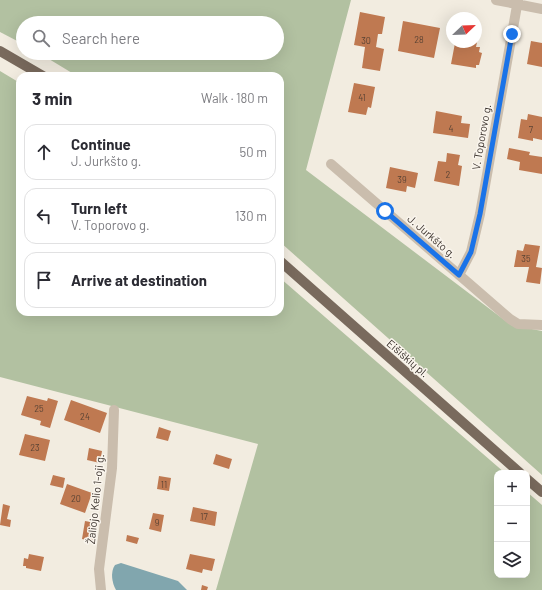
<!DOCTYPE html>
<meta charset="utf-8">
<style>
:root{--surface:#fff;--page:#f7f7f7;--text:#2b2b33;--muted:#7c7c81;--line:#e1e1e2}
body{margin:0;font-family:Barlow,sans-serif;background:var(--page);color:var(--text)}
.controls{position:absolute;right:12px;bottom:12px;display:grid;overflow:hidden;border-radius:8px;box-shadow:0 4px 16px #0002}
.controls button{width:36px;height:36px;display:grid;place-items:center;padding:0;border:0;border-bottom:1px solid var(--line);background:var(--surface);color:var(--text);font:20px sans-serif}
.compass{position:absolute;left:446px;top:12px;width:36px;height:36px;border-radius:50%;background:var(--surface);box-shadow:0 4px 16px #0002;rotate:67deg}
.stop{position:absolute;width:12px;height:12px;margin:-9px;border:3px solid #1a73e8;border-radius:50%;background:#fff}
.stop.end{background:#1a73e8;border-color:#fff;box-shadow:0 1px 4px #0008}
.list{margin:0;padding:0;list-style:none}
h2{display:flex;justify-content:space-between;align-items:center;height:52px;margin:0;padding:0 16px;font-size:17px}
h2 small{font-size:13px;font-weight:400;color:var(--muted)}
.list li{display:grid;grid-template-columns:26px 1fr auto;gap:12px;align-items:center;box-sizing:border-box;height:56px;margin:0 8px 8px;padding:0 8px;border:1px solid var(--line);border-radius:12px}
.list b{display:block;font-size:15px;white-space:nowrap}
.list p{margin:0;font-size:13px;white-space:nowrap;color:var(--muted)}
.list em{font-size:13px;font-style:normal;color:var(--muted)}
.icon{flex:none;width:22px;height:22px;fill:none;stroke:currentColor;stroke-width:2;stroke-linecap:round;stroke-linejoin:round}
.map{position:relative;flex:none;width:542px;height:590px;overflow:hidden}
.search{position:absolute;background:var(--surface);box-shadow:0 4px 16px #0002;left:16px;top:16px;width:268px;height:44px;display:flex;align-items:center;gap:10px;box-sizing:border-box;padding:0 14px;border-radius:22px;color:var(--muted);font-size:15px}
.panel{position:absolute;background:var(--surface);box-shadow:0 4px 16px #0002;left:16px;top:72px;width:268px;height:244px;border-radius:12px}
.map>svg:first-child{display:block}
.green{fill:#b2c1a1}
.water{fill:#81a6ae}
.building{fill:#bf7951}
.lines{fill:none;stroke-linecap:round;stroke-linejoin:round}
.street{stroke:#cabdad;stroke-width:10}
.primary{stroke:#796a5d;stroke-width:10}
.route{stroke:#1a73e8;stroke-width:5}
.labels{text-anchor:middle;dominant-baseline:central;stroke-width:3;stroke-linejoin:round;paint-order:stroke}
.number-label{font-size:9px;fill:#5a4334}
.street-label{font-size:11px;fill:#39312b;stroke:#faf5ed}
</style>
<div class="map">
<svg width="542" height="590" viewBox="0 0 542 590">
<rect width="100%" height="100%" fill="#f2ece0"/>
<path class="green" d="M0,0h351l-45,170 205,155 31,6v144l-262,-233v-166h-203l-38,-23h238v-30h-254v21l-23,-12z
M0,71l20,12v229h260v-34l225,195h-8v102h30v-83l15,13v85h-326l42,-146 -258,-67z"/>
<path class="water" d="M121,563l57,18 9,9h-71c-4,-7 -6,-18 -1,-25z"/>
<path class="building" d="M360,12l25,5 -3,17h-4l-2,13 8,2 -4,22 -18,-3 3,-21 -11,-2z
M403,21l37,7 -6,30 -36,-7z
M476,27l4,1 -4,19h4l-1,5 3,1 -3,12h-3v3l-25,-4 4,-21 21,-1z
M531,41l11,2v24l-15,-3z
M354,83l21,4 -4,21 -3,-1 -2,8 -18,-3z
M436,111l26,5 -1,7 9,1 -2,14 -35,-5z
M528,114l14,3v23l-9,-2v3l-15,-3 3,-19 6,1z
M509,148l21,4 -1,3 13,2v17l-23,-4 1,-8 -13,-3z
M447,153l13,2 -2,10 4,1 -3,20 -25,-5 4,-20 8,1z
M390,167l28,6 -3,15 -8,-2 -1,6 -20,-4z
M525,244l15,2 -4,21 6,1 -2,16 -14,-2 3,-15h-15l3,-17 6,1z
M27,396l20,5 1,-3 10,3 -8,27 -10,-3 1,-4 -20,-6z
M71,400l36,13 -7,20 -36,-13z
M159,427l12,4 -3,10 -12,-3z
M25,434l25,6 -5,21 -26,-6z
M89,448l13,3 -2,12 -13,-3z
M216,454l16,5 -3,10 -16,-5z
M53,475l12,3 -2,10 -13,-3z
M159,476l12,2 -2,13 -12,-2z
M67,484l25,9 -7,20 -25,-9z
M3,504l7,2 -3,13 4,1 -1,7 -10,-2z
M193,507l24,5 -2,14 -25,-5z
M153,513l11,2 -3,17 -12,-3z
M85,521l11,2 -4,18 -10,-2z
M127,535l12,3 -2,6 -11,-3z
M29,554l15,3 -3,14 -15,-3v-2h-3l1,-8 4,1z
M190,554l25,5 -3,12 -9,-2 -1,4 -16,-4z
M202,585l6,2 -1,3h-6z"/>
<g class="lines">
<path class="street" d="M496,0l46,9
M331,164l179,155 8,5 24,1
M459,275l12,-23 9,-38 38,-214
M101,590l-2,-21 13,-101 2,-58"/>
<path class="primary" d="M0,51l43,25
M280,261l240,212
M527,479l15,13"/>
</g>
<g class="lines">
<path class="route" d="M385,211l74,64 12,-23 9,-38 32,-180"/>
</g>
<g class="labels">
<g class="number-label">
<text x="419" y="39">28</text>
<text x="366" y="40">30</text>
<text x="362" y="97">41</text>
<text x="451" y="128">4</text>
<text x="531" y="129">7</text>
<text x="448" y="174">2</text>
<text x="402" y="179">39</text>
<text x="526" y="258">35</text>
<text x="39" y="408">25</text>
<text x="85" y="416">24</text>
<text x="35" y="447">23</text>
<text x="164" y="484">11</text>
<text x="76" y="498">20</text>
<text x="204" y="516">17</text>
<text x="157" y="522">9</text>
</g>
<g class="street-label">
<text transform="translate(481 137) rotate(-80)">V. Toporovo g.</text>
<text transform="translate(432 236) rotate(41)">J. Jurkšto g.</text>
<text transform="translate(408 358) rotate(41)">Eišiškių pl.</text>
<text transform="translate(95 499) rotate(-84)">Žaliojo Kelio 1-oji g.</text>
</g>
</g>
</svg>
<div class="controls">
<button>+</button>
<button>−</button>
<button><svg class="icon" aria-label="layers" viewBox="0 0 24 24"><path d="M12 4l9 5-9 5-9-5zM3 14l9 5 9-5"/></svg></button>
</div>
<svg class="compass" viewBox="-18 -18 36 36"><path d="M0-13l5 13h-10z" fill="#e53935"/><path d="M0 13l5-13h-10z" fill="#7c7c81"/></svg>
<div class="stop" style="left:385px;top:211px"></div>
<div class="stop end" style="left:512px;top:34px"></div>
<div class="search"><svg class="icon" aria-label="search" viewBox="0 0 24 24"><circle cx="10" cy="10" r="6"/><path d="M15 15l6 6"/></svg>Search here</div>
<section class="panel">
<h2>3 min<small>Walk · 180 m</small></h2>
<ul class="list">
<li><svg class="icon" aria-label="ahead" viewBox="0 0 24 24"><path d="M12 20V5M6 11l6-6 6 6"/></svg><div><b>Continue</b><p>J. Jurkšto g.</p></div><em>50 m</em></li>
<li><svg class="icon" aria-label="left" viewBox="0 0 24 24"><path d="M17 20v-9H6M10 6l-5 5 5 5"/></svg><div><b>Turn left</b><p>V. Toporovo g.</p></div><em>130 m</em></li>
<li><svg class="icon" aria-label="arrive" viewBox="0 0 24 24"><path d="M6 21V4h12l-3 4 3 4H6"/></svg><div><b>Arrive at destination</b></div></li>
</ul>
</section>
</div>
